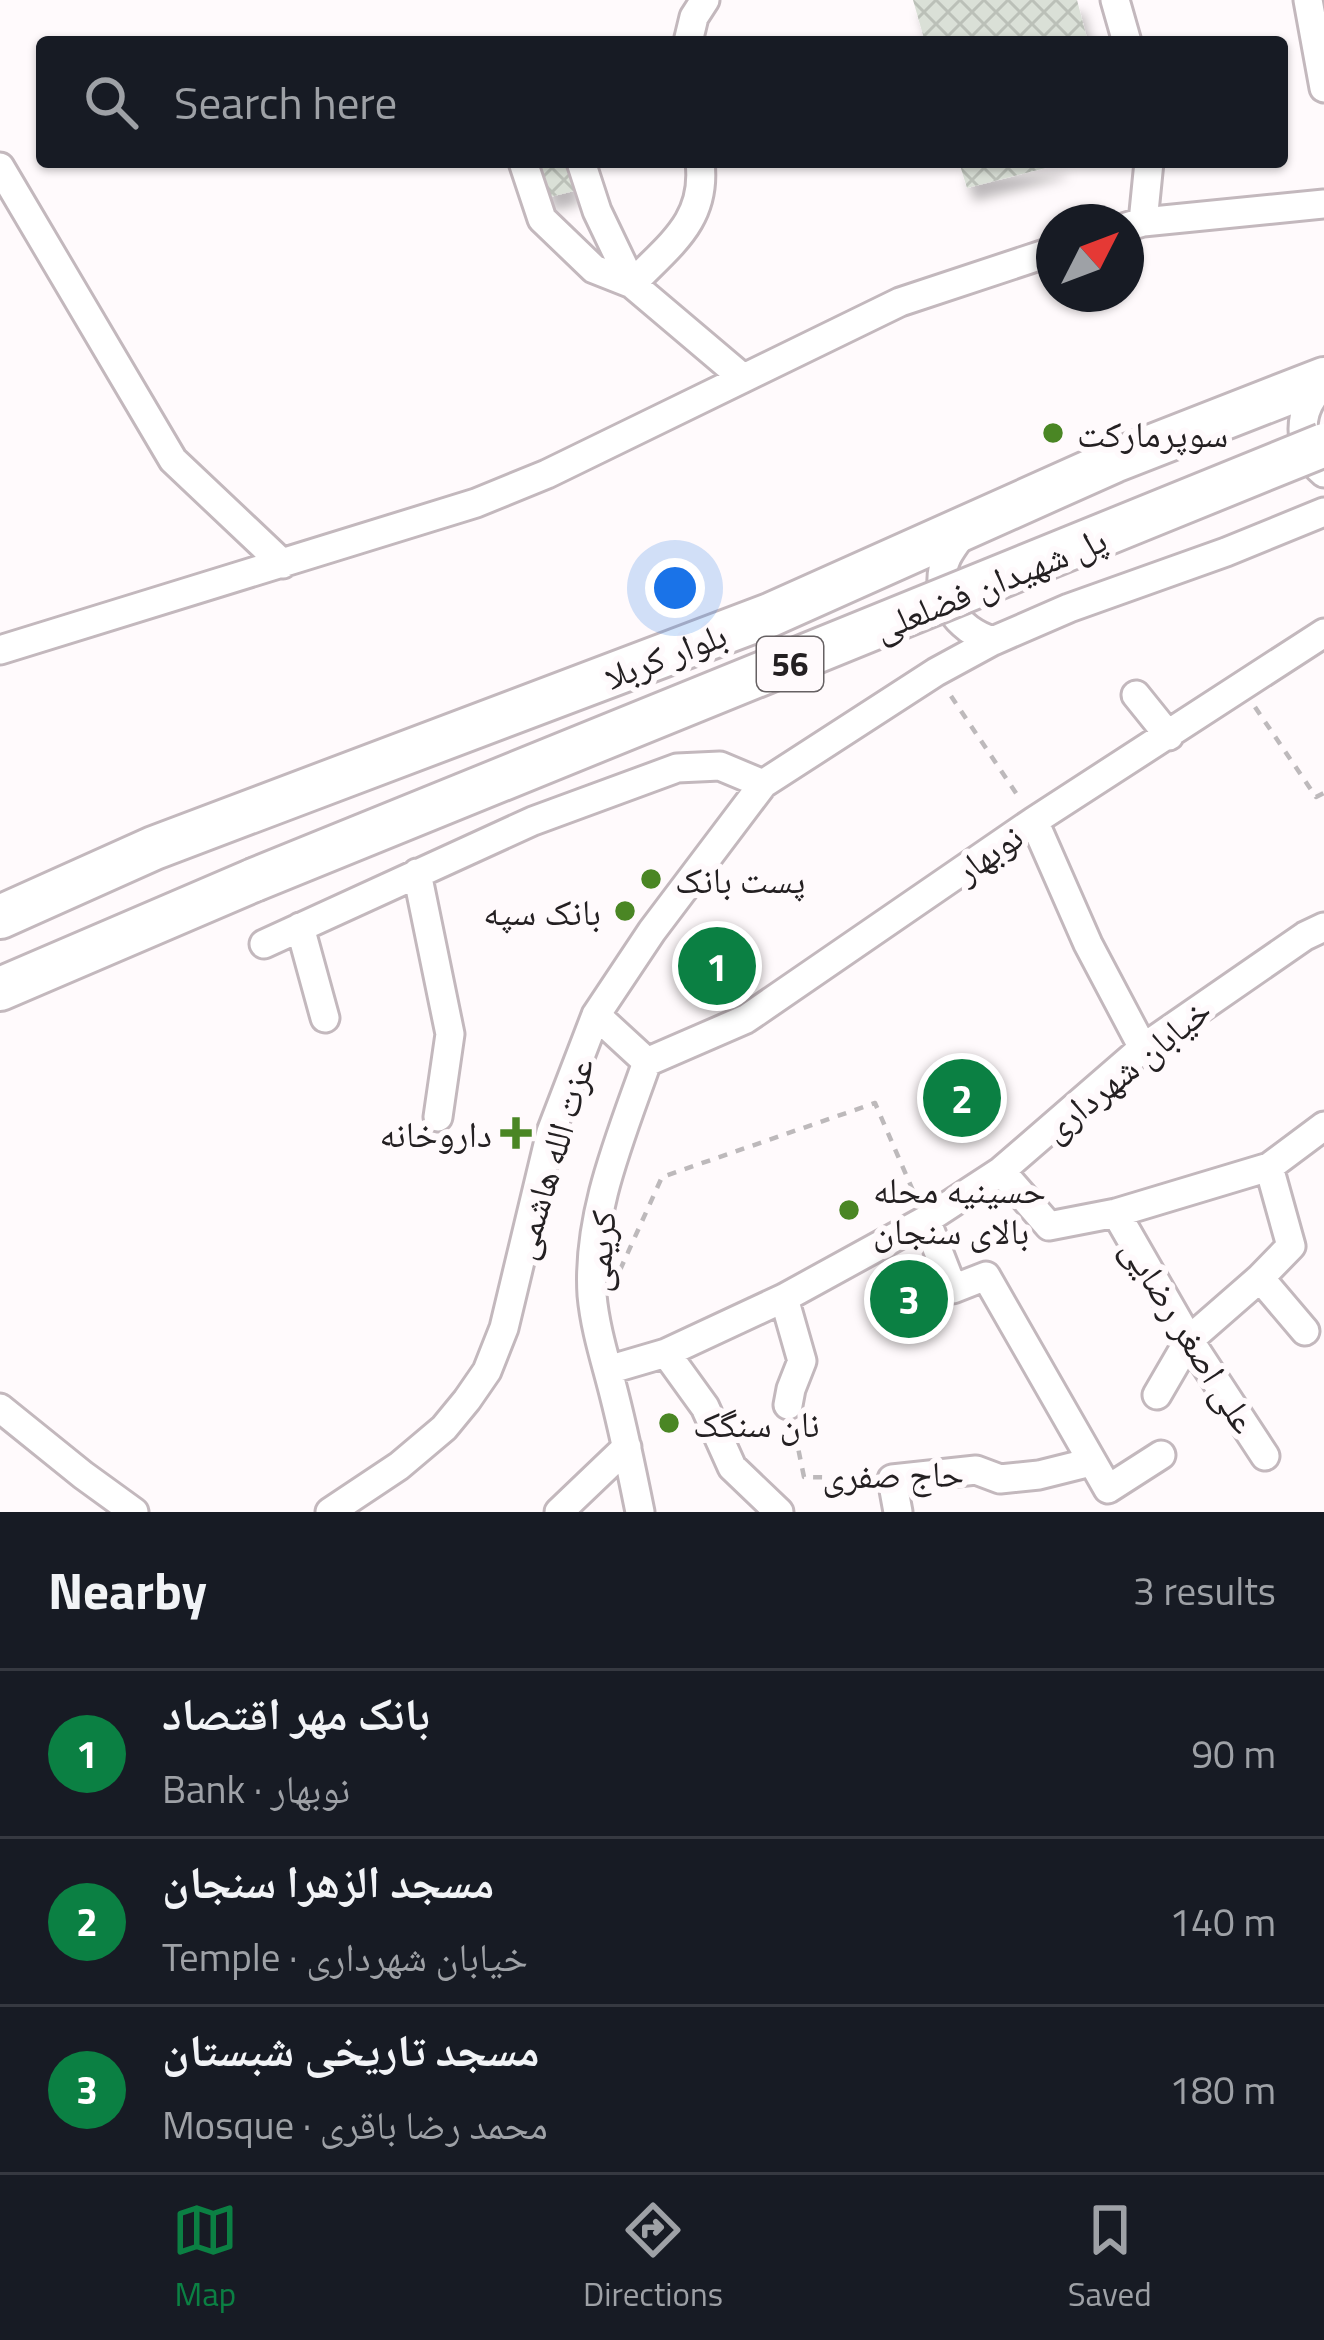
<!DOCTYPE html>
<meta charset="utf-8">
<style>
:root{--surface:#171b24;--page:#20242c;--text:#f1f3f6;--muted:#9ea1a6;--line:#363941;--accent:#0b8043}
body{margin:0;font-family:"Titillium Web","Noto Naskh Arabic",sans-serif;background:var(--page);color:var(--text)}
.compass{position:absolute;left:1036px;top:204px;width:108px;height:108px;border-radius:50%;background:var(--surface);box-shadow:0 3px 9px #0004;rotate:48deg}
.you{position:absolute;left:675px;top:588px;width:42px;height:42px;margin:-30px;border:9px solid #fff;border-radius:50%;background:#1a73e8;box-shadow:0 0 0 18px #1a73e833}
.badge{display:grid;place-items:center;width:78px;height:78px;border-radius:50%;background:var(--accent);color:#fff;font-size:39px;font-weight:700}
.pin{position:absolute;translate:-50% -50%;border:6px solid #fff;box-shadow:0 3px 12px #0006}
.list{margin:0;padding:0;list-style:none}
h2{display:flex;justify-content:space-between;align-items:center;height:156px;margin:0;padding:0 48px;font-size:51px}
h2 small{font-size:39px;font-weight:400;color:var(--muted)}
.list li{display:grid;grid-template-columns:78px 1fr auto;gap:36px;align-items:center;box-sizing:border-box;height:168px;padding:0 48px;border-top:3px solid var(--line)}
.list b{display:block;font-size:45px;white-space:nowrap}
.list p{margin:0;font-size:39px;white-space:nowrap;color:var(--muted)}
.list em{font-size:39px;font-style:normal;color:var(--muted)}
.icon{flex:none;width:66px;height:66px;fill:none;stroke:currentColor;stroke-width:2;stroke-linecap:round;stroke-linejoin:round}
.map{position:relative;flex:none;width:1324px;height:1512px;overflow:hidden}
.search{position:absolute;background:var(--surface);box-shadow:0 3px 9px #0004;left:36px;right:36px;top:36px;height:132px;display:flex;align-items:center;gap:30px;box-sizing:border-box;padding:0 42px;border-radius:12px;color:var(--muted);font-size:45px}
.sheet{height:660px;background:var(--surface)}
nav{display:flex;justify-content:space-around;align-items:center;box-sizing:border-box;height:168px;border-top:3px solid var(--line);background:var(--surface);font-size:33px;color:var(--muted)}
nav a{display:grid;justify-items:center;gap:6px}
nav .on{color:var(--accent)}
.map>svg:first-child{display:block}
.building{fill:url(#building-cross-hatch);filter:url(#shadow)}
.lines{fill:none;stroke-linecap:round;stroke-linejoin:round}
.minor-casing{stroke:#c3b8bd;stroke-width:33}
.highway-casing{stroke:#c3b8bd;stroke-width:48}
.path{stroke:#bdb9bb;stroke-width:4.5;stroke-dasharray:9 9;stroke-linecap:butt}
.minor{stroke:#fff;stroke-width:27}
.highway{stroke:#fff;stroke-width:42}
.highway-bridge-casing{stroke:#c3b8bd;stroke-width:48;stroke-linecap:butt}
.highway-bridge{stroke:#fff;stroke-width:42}
.poi-dot{fill:#4a8624;stroke:#fffafc;stroke-width:4.5}
.labels{text-anchor:middle;dominant-baseline:central;stroke-width:12;stroke-linejoin:round;paint-order:stroke}
.shield{fill:#fffafc;stroke:#666163;stroke-width:3}
.shield-label{font-size:33px;font-weight:bold;fill:#242022}
.poi-label{font-size:36px;fill:#242022;stroke:#fffafc;text-anchor:start}
.street-label{font-size:36px;fill:#242022;stroke:#fffafc}
</style>
<div class="map">
<svg width="1324" height="1512" viewBox="0 0 1324 1512">
<defs>
<pattern id="building-cross-hatch" width="8" height="8" patternUnits="userSpaceOnUse" patternTransform="scale(3)"><rect width="8" height="8" fill="#dae0d7"/><path d="M0 0l8 8M0 8l8-8" fill="none" stroke="#bbc0b8"/></pattern>
<filter id="shadow"><feDropShadow dx="7" dy="13" stdDeviation="6" flood-color="#0004"/></filter>
</defs>
<rect width="100%" height="100%" fill="#fffafc"/>
<path class="building" d="M913,0h164l11,42h-163z
M537,162h30l7,29 -28,7z
M959,162h101l1,2 -94,24z"/>
<g class="lines">
<defs>
<path id="minor" d="M1115,0l12,42
M1308,0l16,88
M688,42l6,-25 11,-17
M523,162l19,57 52,50 38,15
M581,162l16,49 35,73
M700,162c7,59 -31,83 -68,122l111,94
M0,167l173,293 110,104
M1143,222l6,-60
M1126,227l17,-5 181,-18
M1324,385c-28,23 -28,65 0,88
M963,533c-5,7 -12,16 -16,24 -17,38 11,73 46,84
M0,650l476,-147 71,-29 353,-172 154,-51
M1136,695l33,41
M1034,821l54,123 55,104
M417,873l33,161 -12,83
M300,927l25,91
M264,944l269,-123 144,-53 43,-2 43,18
M596,1015l51,47c-26,74 -60,153 -55,233 3,34 14,67 22,99 10,39 18,78 26,118
M647,1062l99,-43 288,-198 290,-188
M1001,1171l48,55 67,-13 153,-46 55,-41
M1116,1213l73,127 76,116
M926,1220l27,69 33,-13 122,213 53,-34
M1260,1278l45,53
M784,1298l18,63 -11,28 -3,16
M666,1353l39,54 27,60 47,45
M608,1370l58,-17 118,-55 142,-78 75,-49 142,-123 162,-112 19,-9
M1157,1395l32,-55 71,-62 31,-32 -22,-79
M0,1408l83,67 51,37
M330,1512l69,-46 45,-38 23,-28 20,-29 17,-43 47,-196 45,-117 56,-84 111,-147 173,-112 57,-31 76,-33 157,-56 98,-40
M559,1512l68,-65
M898,1512l-6,-33 84,-9 24,9 39,-4 52,-13"/>
<path id="highway" d="M0,917l154,-69 616,-233 344,-154 210,-82
M0,989l254,-109"/>
</defs>
<use href="#minor" class="minor-casing"/>
<use href="#highway" class="highway-casing"/>
<path class="path" d="M951,696l67,100
M1255,707l61,90 8,-4
M620,1270l42,-93 213,-74 39,90
M795,1433l9,44 59,1"/>
<use href="#minor" class="minor"/>
<use href="#highway" class="highway"/>
<defs>
<path id="highway-bridge" d="M254,880l1070,-435"/>
</defs>
<use href="#highway-bridge" class="highway-bridge-casing"/>
<use href="#highway-bridge" class="highway-bridge"/>
</g>
<g class="poi-dot">
<circle cx="1053" cy="433" r="12"/>
<circle cx="651" cy="879" r="12"/>
<circle cx="625" cy="911" r="12"/>
<path d="M510 1115h12v12h12v12h-12v12h-12v-12h-12v-12h12z"/>
<circle cx="849" cy="1210" r="12"/>
<circle cx="669" cy="1423" r="12"/>
</g>
<g class="labels">
<rect class="shield" x="757" y="637" width="66" height="54" rx="9"/>
<g class="shield-label">
<text x="790" y="664">56</text>
</g>
<g class="poi-label">
<text x="1077" y="433">سوپرمارکت</text>
<text x="675" y="879">پست بانک</text>
<text x="601" y="911" text-anchor="end">بانک سپه</text>
<text x="492" y="1133" text-anchor="end">داروخانه</text>
<text x="873" y="1189">حسینیه محله<tspan x="873" dy="41">بالای سنجان</tspan></text>
<text x="693" y="1423">نان سنگک</text>
</g>
<g class="street-label">
<text transform="translate(990 583) rotate(-22)">پل شهیدان فضلعلی</text>
<text transform="translate(665 655) rotate(-21)">بلوار کربلا</text>
<text transform="translate(988 853) rotate(-35)">نوبهار</text>
<text transform="translate(1126 1069) rotate(-39)">خیابان شهرداری</text>
<text transform="translate(551 1158) rotate(-73)">عزت الله هاشمی</text>
<text transform="translate(599 1251) rotate(-85)">کریمی</text>
<text transform="translate(1190 1335) rotate(58)">علی اصغر رضایی</text>
<text transform="translate(893 1474) rotate(-1)">حاج صفری</text>
</g>
</g>
</svg>
<svg class="compass" viewBox="-18 -18 36 36"><path d="M0-13l5 13h-10z" fill="#e53935"/><path d="M0 13l5-13h-10z" fill="#9ea1a6"/></svg>
<div class="you"></div>
<div class="pin badge" style="left:717px;top:966px">1</div>
<div class="pin badge" style="left:962px;top:1098px">2</div>
<div class="pin badge" style="left:909px;top:1299px">3</div>
<div class="search"><svg class="icon" aria-label="search" viewBox="0 0 24 24"><circle cx="10" cy="10" r="6"/><path d="M15 15l6 6"/></svg>Search here</div>
</div>
<section class="sheet">
<h2>Nearby<small>3 results</small></h2>
<ul class="list">
<li><span class="badge">1</span><div><b>بانک مهر اقتصاد</b><p>Bank · نوبهار</p></div><em>90 m</em></li>
<li><span class="badge">2</span><div><b>مسجد الزهرا سنجان</b><p>Temple · خیابان شهرداری</p></div><em>140 m</em></li>
<li><span class="badge">3</span><div><b>مسجد تاریخی شبستان</b><p>Mosque · محمد رضا باقری</p></div><em>180 m</em></li>
</ul>
</section>
<nav>
<a class="on"><svg class="icon" aria-label="map" viewBox="0 0 24 24"><path d="M3 6l6-2 6 2 6-2v14l-6 2-6-2-6 2zM9 4v14M15 6v14"/></svg>Map</a>
<a><svg class="icon" aria-label="directions" viewBox="0 0 24 24"><path d="M12 3l9 9-9 9-9-9zM9 14v-3h6M13 9l2 2-2 2"/></svg>Directions</a>
<a><svg class="icon" aria-label="saved" viewBox="0 0 24 24"><path d="M7 4h10v16l-5-4-5 4z"/></svg>Saved</a>
</nav>
